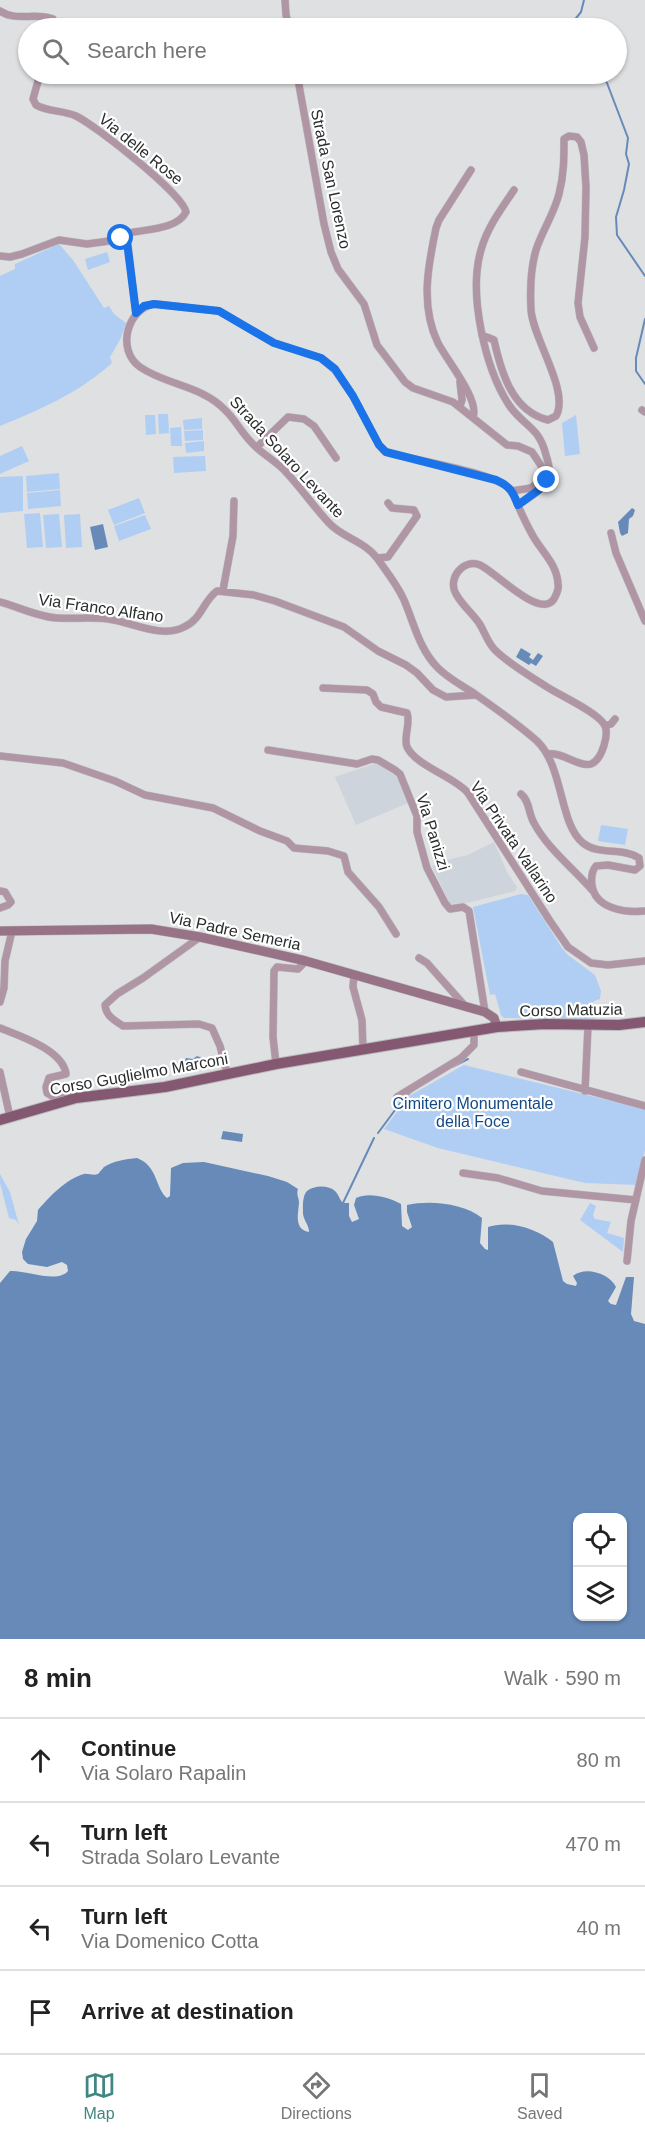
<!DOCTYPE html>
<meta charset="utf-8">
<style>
:root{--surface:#fff;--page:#f6f6f6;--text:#222;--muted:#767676;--line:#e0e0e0;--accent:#418781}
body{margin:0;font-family:Arial,sans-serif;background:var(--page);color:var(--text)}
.controls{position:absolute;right:18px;bottom:18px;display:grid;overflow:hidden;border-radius:12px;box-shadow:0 2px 4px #0004}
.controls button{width:54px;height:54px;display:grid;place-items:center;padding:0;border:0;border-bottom:2px solid var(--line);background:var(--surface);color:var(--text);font:30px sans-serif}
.stop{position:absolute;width:18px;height:18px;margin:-14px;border:4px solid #1a73e8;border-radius:50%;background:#fff}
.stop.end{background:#1a73e8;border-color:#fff;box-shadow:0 2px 6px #0008}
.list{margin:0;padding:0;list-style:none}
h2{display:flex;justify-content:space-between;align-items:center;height:78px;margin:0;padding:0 24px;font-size:26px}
h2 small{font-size:20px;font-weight:400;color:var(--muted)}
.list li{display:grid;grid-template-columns:39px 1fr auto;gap:18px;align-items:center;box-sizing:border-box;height:84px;padding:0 24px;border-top:2px solid var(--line)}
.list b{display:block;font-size:22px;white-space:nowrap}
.list p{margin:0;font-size:20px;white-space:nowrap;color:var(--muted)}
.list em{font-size:20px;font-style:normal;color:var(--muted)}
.icon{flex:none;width:33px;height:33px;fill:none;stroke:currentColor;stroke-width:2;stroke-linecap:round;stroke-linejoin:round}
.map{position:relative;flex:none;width:645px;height:1639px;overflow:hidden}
.search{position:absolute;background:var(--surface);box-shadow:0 2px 4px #0004;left:18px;right:18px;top:18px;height:66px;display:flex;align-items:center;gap:15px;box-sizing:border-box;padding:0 21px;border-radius:33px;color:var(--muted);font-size:22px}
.sheet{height:414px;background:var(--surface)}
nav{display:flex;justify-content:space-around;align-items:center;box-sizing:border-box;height:84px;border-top:2px solid var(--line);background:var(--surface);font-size:16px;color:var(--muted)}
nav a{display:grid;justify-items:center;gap:3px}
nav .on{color:var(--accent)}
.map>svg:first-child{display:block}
.built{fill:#cdd4db}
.green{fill:#b0cef3}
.water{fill:#678ab9;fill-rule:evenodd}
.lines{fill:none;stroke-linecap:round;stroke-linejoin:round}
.stream{stroke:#678ab9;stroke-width:2}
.minor-casing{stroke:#babcbe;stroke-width:8}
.secondary-casing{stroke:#babcbe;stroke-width:10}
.primary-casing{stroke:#babcbe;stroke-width:12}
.minor{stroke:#b096a4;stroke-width:7}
.secondary{stroke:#987287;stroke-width:9}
.primary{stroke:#855872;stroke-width:10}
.route{stroke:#1a73e8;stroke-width:8}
.labels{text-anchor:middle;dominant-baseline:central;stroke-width:4.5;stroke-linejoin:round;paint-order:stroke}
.street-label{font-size:16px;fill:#2b2c2c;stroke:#fff}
.park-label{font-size:16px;fill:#134a85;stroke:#fff}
</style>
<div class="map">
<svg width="645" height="1639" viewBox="0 0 645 1639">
<rect width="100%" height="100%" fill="#dee0e2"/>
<path class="built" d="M377,763l11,4 9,8 11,28 -52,22 -21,-48z
M494,842l14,32 9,13 -2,4 -48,12 -17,1 -18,-38 15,-6 21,-5z"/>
<path class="green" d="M59,244l14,16 31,48 5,-2 5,8 12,9 -5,15 -11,19 2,6c-33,30 -71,46 -112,63v-150l15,-7v-5z
M107,252l3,10 -22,8 -3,-11z
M158,414h10l1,19 -10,1z
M145,415h10l1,19 -10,1z
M576,415l4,39 -15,2 -3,-33z
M202,418v11l-18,1 -1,-10z
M181,427l1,19h-11l-1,-18z
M203,430v10l-18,1 -1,-10z
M204,441v10l-18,2 -1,-10z
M22,446l7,15 -29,13v-18z
M205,456l1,15 -32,2 -1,-16z
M59,473l1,16 -33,3 -1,-16z
M23,476v35l-23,2v-36z
M60,490l1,16 -33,3 -1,-16z
M139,498l6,15 -31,12 -6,-15z
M40,513l3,34 -16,1 -3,-34z
M59,514l3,33 -16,1 -3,-33z
M80,514l2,33 -16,1 -2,-33z
M145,515l6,14 -32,12 -5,-15z
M601,825l27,4 -3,16 -27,-4z
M521,894l7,1 34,53 6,7 27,20 6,16 -1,8 -6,2 -6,9 3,6 3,1v2l-90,-1 -3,-3 -6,-21 -5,1 -17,-88z
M464,1065l181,44v41l-8,35 -52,-2 -147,-35 -54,-19 25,-33z
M0,1174l10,18 9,33 -3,-5 -7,-2 -9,-35z
M590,1203l6,3 -3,9 2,4 16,3 -4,11 17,5 -1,14 -43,-32z"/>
<path class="water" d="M632,508l3,2 -2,6 -4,3 -1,14 -6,3 -2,-3 -2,-11z
M103,524l5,23 -13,3 -5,-23z
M521,648l10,6 -2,3 4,3 5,-7 5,3 -7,10 -5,-3 -2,2 -13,-8z
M197,1056l5,2 1,4c-5,5 -14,7 -19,1l2,-5 7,1z
M223,1131l20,3 -1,8 -21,-3z
M137,1158c21,8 18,30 30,40l3,-2 1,-28 12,-5 21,-1 64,14 19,6 11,7c-2,6 1,8 1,14 -1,12 -5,26 10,29 0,-7 -5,-11 -6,-18 0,-6 -1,-18 4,-23 7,-6 22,-6 28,0 4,4 4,8 8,12h6v13l3,6 7,-3 -5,-14 2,-7c13,-6 32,-1 45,6l1,22 6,4 4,-3 -5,-15v-7c23,-5 56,-2 75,13l-2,25 5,6 3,1v-23c20,-7 48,1 65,15l10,39 4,3 9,2 1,-3 -4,-7c12,-10 36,-3 43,11l-8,14 3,3 5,1 10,-28h8l-3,37 3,7 11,3v315h-645v-356l10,-12c17,-1 47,13 58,0l-1,-6 -5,-3 -15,5 -19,-3 -5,-5 -1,-7 4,-13 11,-18 1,-11c12,-14 28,-31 46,-36 4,-1 9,2 14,0 1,-1 5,-6 6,-7 9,-6 22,-8 33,-9zM578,1518h44v98h-44z"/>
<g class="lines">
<path class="stream" d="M568,28l13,-16 3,-12
M601,74l6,9 21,55 -2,16 3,10 -5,26 -8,27 1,18 28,41
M645,319l-9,39v13l9,13
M452,1067l16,-8
M378,1133l26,-35 7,-6
M343,1203l31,-65"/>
<defs>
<path id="minor" d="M285,0l1,15 3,13
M0,11c16,11 36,1 53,8l2,4 -2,5
M40,74l-7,25 3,6c12,7 27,5 40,11 19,9 107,78 110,96 -9,18 -41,17 -57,21l-5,6
M297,74l27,150 7,28 7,17 26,35 13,41 28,37 8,6 40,14 54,43 11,1 14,6 10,15 -1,13 -10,8 -19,3
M471,170l-32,50 -3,8c-8,38 -16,78 2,115 8,16 42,57 35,74
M514,190c-13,19 -27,38 -33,60 -13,44 4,118 28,155 14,21 30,21 37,50 2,6 4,12 3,18 -2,16 -20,24 -31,32
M0,256l10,1 12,-3 37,-14 28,4 37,-5 4,7 8,67
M482,335l12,5c7,32 18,71 54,80l8,-4c14,-25 -23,-77 -25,-106 -1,-19 0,-43 5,-60 6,-19 18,-36 23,-56 5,-19 5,-36 5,-55l5,-3 8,1 4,5 3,13 2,32 -1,50 -7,66 2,14 14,31
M460,406l2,-6 -2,-18
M642,410l3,2
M257,447l31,-30 16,2 10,7 22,32
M611,533l5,20 29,68
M377,558l11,-1 29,-41 -3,-6 -22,-2 -4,-5
M223,590l10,-54 1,-35
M0,602c19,5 38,15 57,16 17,1 34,-1 51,1 24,3 53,20 76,8 18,-8 19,-26 33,-36l37,4 21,6 69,26 34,24 28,14 11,8 16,17 13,7 30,-2
M323,688l44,2 6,4 3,8 5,5 26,6c4,11 -4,24 0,34 9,19 48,30 61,46l82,128 18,26 23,16 17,2 37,-4
M605,726l6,-2 4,-5
M268,750l89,14 15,-5 6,1 17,10 5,4 17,42v16l10,36 18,35 5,6 13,-2 6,4 16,101
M547,754c15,-3 32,14 44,10 11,-4 19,-31 13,-40 -9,-13 -43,-28 -57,-37 -17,-11 -38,-23 -52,-37 -8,-8 -10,-18 -16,-27 -7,-10 -17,-18 -23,-29 -9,-15 7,-36 24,-29 16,7 63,58 75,32 2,-4 4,-9 3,-13 -1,-20 -16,-32 -25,-48 -8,-14 -15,-30 -21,-45 -15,-19 -100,-31 -127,-39l-6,-7 -26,-49 -18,-26 -14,-12 -47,-15 -55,-32 -65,-7c-27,5 -38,46 -14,63 26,18 63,19 85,43 10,9 16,22 26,32 9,11 24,18 34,29 16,17 29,36 44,52 14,15 35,18 48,35 9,13 20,26 27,42 10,23 15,49 34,68 11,11 25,18 37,26 20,14 44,31 62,47 27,26 22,83 46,102 16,13 40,4 56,15l1,8 -5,4 -27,-5 -12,1c-5,6 -5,12 -4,19 3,24 34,28 53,26
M0,756l63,7 52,18 30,14 68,13 47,23 27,10 7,7 34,3 16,5 4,16 31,35 17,27
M521,794c9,7 7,19 13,29 13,25 40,46 58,67
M0,891l5,1 6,10 -3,3 -8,3
M200,937l-57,41 -26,16 -12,11c1,11 9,15 18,21l76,-2 13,4 8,18 7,27
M419,958l8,5 39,44
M354,975l-1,12 9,33 1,29
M0,1002l4,-14 1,-27 7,-30
M0,1028c20,8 63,22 66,46l-17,4 -3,9 1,6 5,3 13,-4 11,6
M276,1064l-3,-27 1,-66 3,-4 21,2 8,-8
M0,1072l10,45
M521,1072l124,34
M585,1091l3,-65
M397,1097l64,-39 13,-13v-13
M463,1173l35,5 44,13 94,9
M627,1261l4,-40 14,-61"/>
<path id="secondary" d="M0,931l151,-2 49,8 106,24 179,51 9,6 3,9"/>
<path id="primary" d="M0,1120l76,-22 89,-11 111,-23 221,-37 48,-3 74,1 26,-3"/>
</defs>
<use href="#minor" class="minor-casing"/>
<use href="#secondary" class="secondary-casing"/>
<use href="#primary" class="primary-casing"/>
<use href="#minor" class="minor"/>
<use href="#secondary" class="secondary"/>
<use href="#primary" class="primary"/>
</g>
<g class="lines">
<path class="route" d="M121,238l6,4 9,71 8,-7 10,-2 65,7 55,32 47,15 14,11 18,27 26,49 7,7 110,28c14,6 17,12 22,25l26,-19 3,-6"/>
</g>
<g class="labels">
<g class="street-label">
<text transform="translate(141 149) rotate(39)">Via delle Rose</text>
<text transform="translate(331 179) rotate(78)">Strada San Lorenzo</text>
<text transform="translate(287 457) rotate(47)">Strada Solaro Levante</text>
<text transform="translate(101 608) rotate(8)">Via Franco Alfano</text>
<text transform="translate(433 832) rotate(73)">Via Panizzi</text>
<text transform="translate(514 842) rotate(56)">Via Privata Vallarino</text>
<text transform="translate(235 931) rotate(12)">Via Padre Semeria</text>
<text transform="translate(571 1010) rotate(-1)">Corso Matuzia</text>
<text transform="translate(139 1074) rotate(-10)">Corso Guglielmo Marconi</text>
</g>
<g class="park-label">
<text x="473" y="1103">Cimitero Monumentale<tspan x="473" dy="18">della Foce</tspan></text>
</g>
</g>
</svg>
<div class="controls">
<button><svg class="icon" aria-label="locate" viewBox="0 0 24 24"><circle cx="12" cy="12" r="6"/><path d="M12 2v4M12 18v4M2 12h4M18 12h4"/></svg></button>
<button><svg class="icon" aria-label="layers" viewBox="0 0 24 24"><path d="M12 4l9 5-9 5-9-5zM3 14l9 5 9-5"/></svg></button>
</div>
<div class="stop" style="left:121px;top:238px"></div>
<div class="stop end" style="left:547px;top:480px"></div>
<div class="search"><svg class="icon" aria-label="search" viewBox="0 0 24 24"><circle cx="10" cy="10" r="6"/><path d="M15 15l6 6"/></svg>Search here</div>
</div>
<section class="sheet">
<h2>8 min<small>Walk · 590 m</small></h2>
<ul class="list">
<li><svg class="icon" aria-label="ahead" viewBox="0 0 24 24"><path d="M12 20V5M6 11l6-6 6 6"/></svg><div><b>Continue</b><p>Via Solaro Rapalin</p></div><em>80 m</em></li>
<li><svg class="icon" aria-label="left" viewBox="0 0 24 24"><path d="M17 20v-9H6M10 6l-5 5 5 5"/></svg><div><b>Turn left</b><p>Strada Solaro Levante</p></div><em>470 m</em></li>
<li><svg class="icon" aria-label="left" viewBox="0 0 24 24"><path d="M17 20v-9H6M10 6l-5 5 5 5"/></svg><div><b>Turn left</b><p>Via Domenico Cotta</p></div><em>40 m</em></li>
<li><svg class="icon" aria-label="arrive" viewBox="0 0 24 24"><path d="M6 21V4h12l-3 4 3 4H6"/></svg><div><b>Arrive at destination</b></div></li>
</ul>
</section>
<nav>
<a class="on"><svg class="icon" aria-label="map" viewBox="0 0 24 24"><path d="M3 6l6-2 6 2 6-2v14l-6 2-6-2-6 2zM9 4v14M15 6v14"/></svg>Map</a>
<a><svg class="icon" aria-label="directions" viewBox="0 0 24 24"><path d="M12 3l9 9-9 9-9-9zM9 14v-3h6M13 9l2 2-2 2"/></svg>Directions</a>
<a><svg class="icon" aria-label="saved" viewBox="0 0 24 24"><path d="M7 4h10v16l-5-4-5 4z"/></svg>Saved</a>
</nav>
